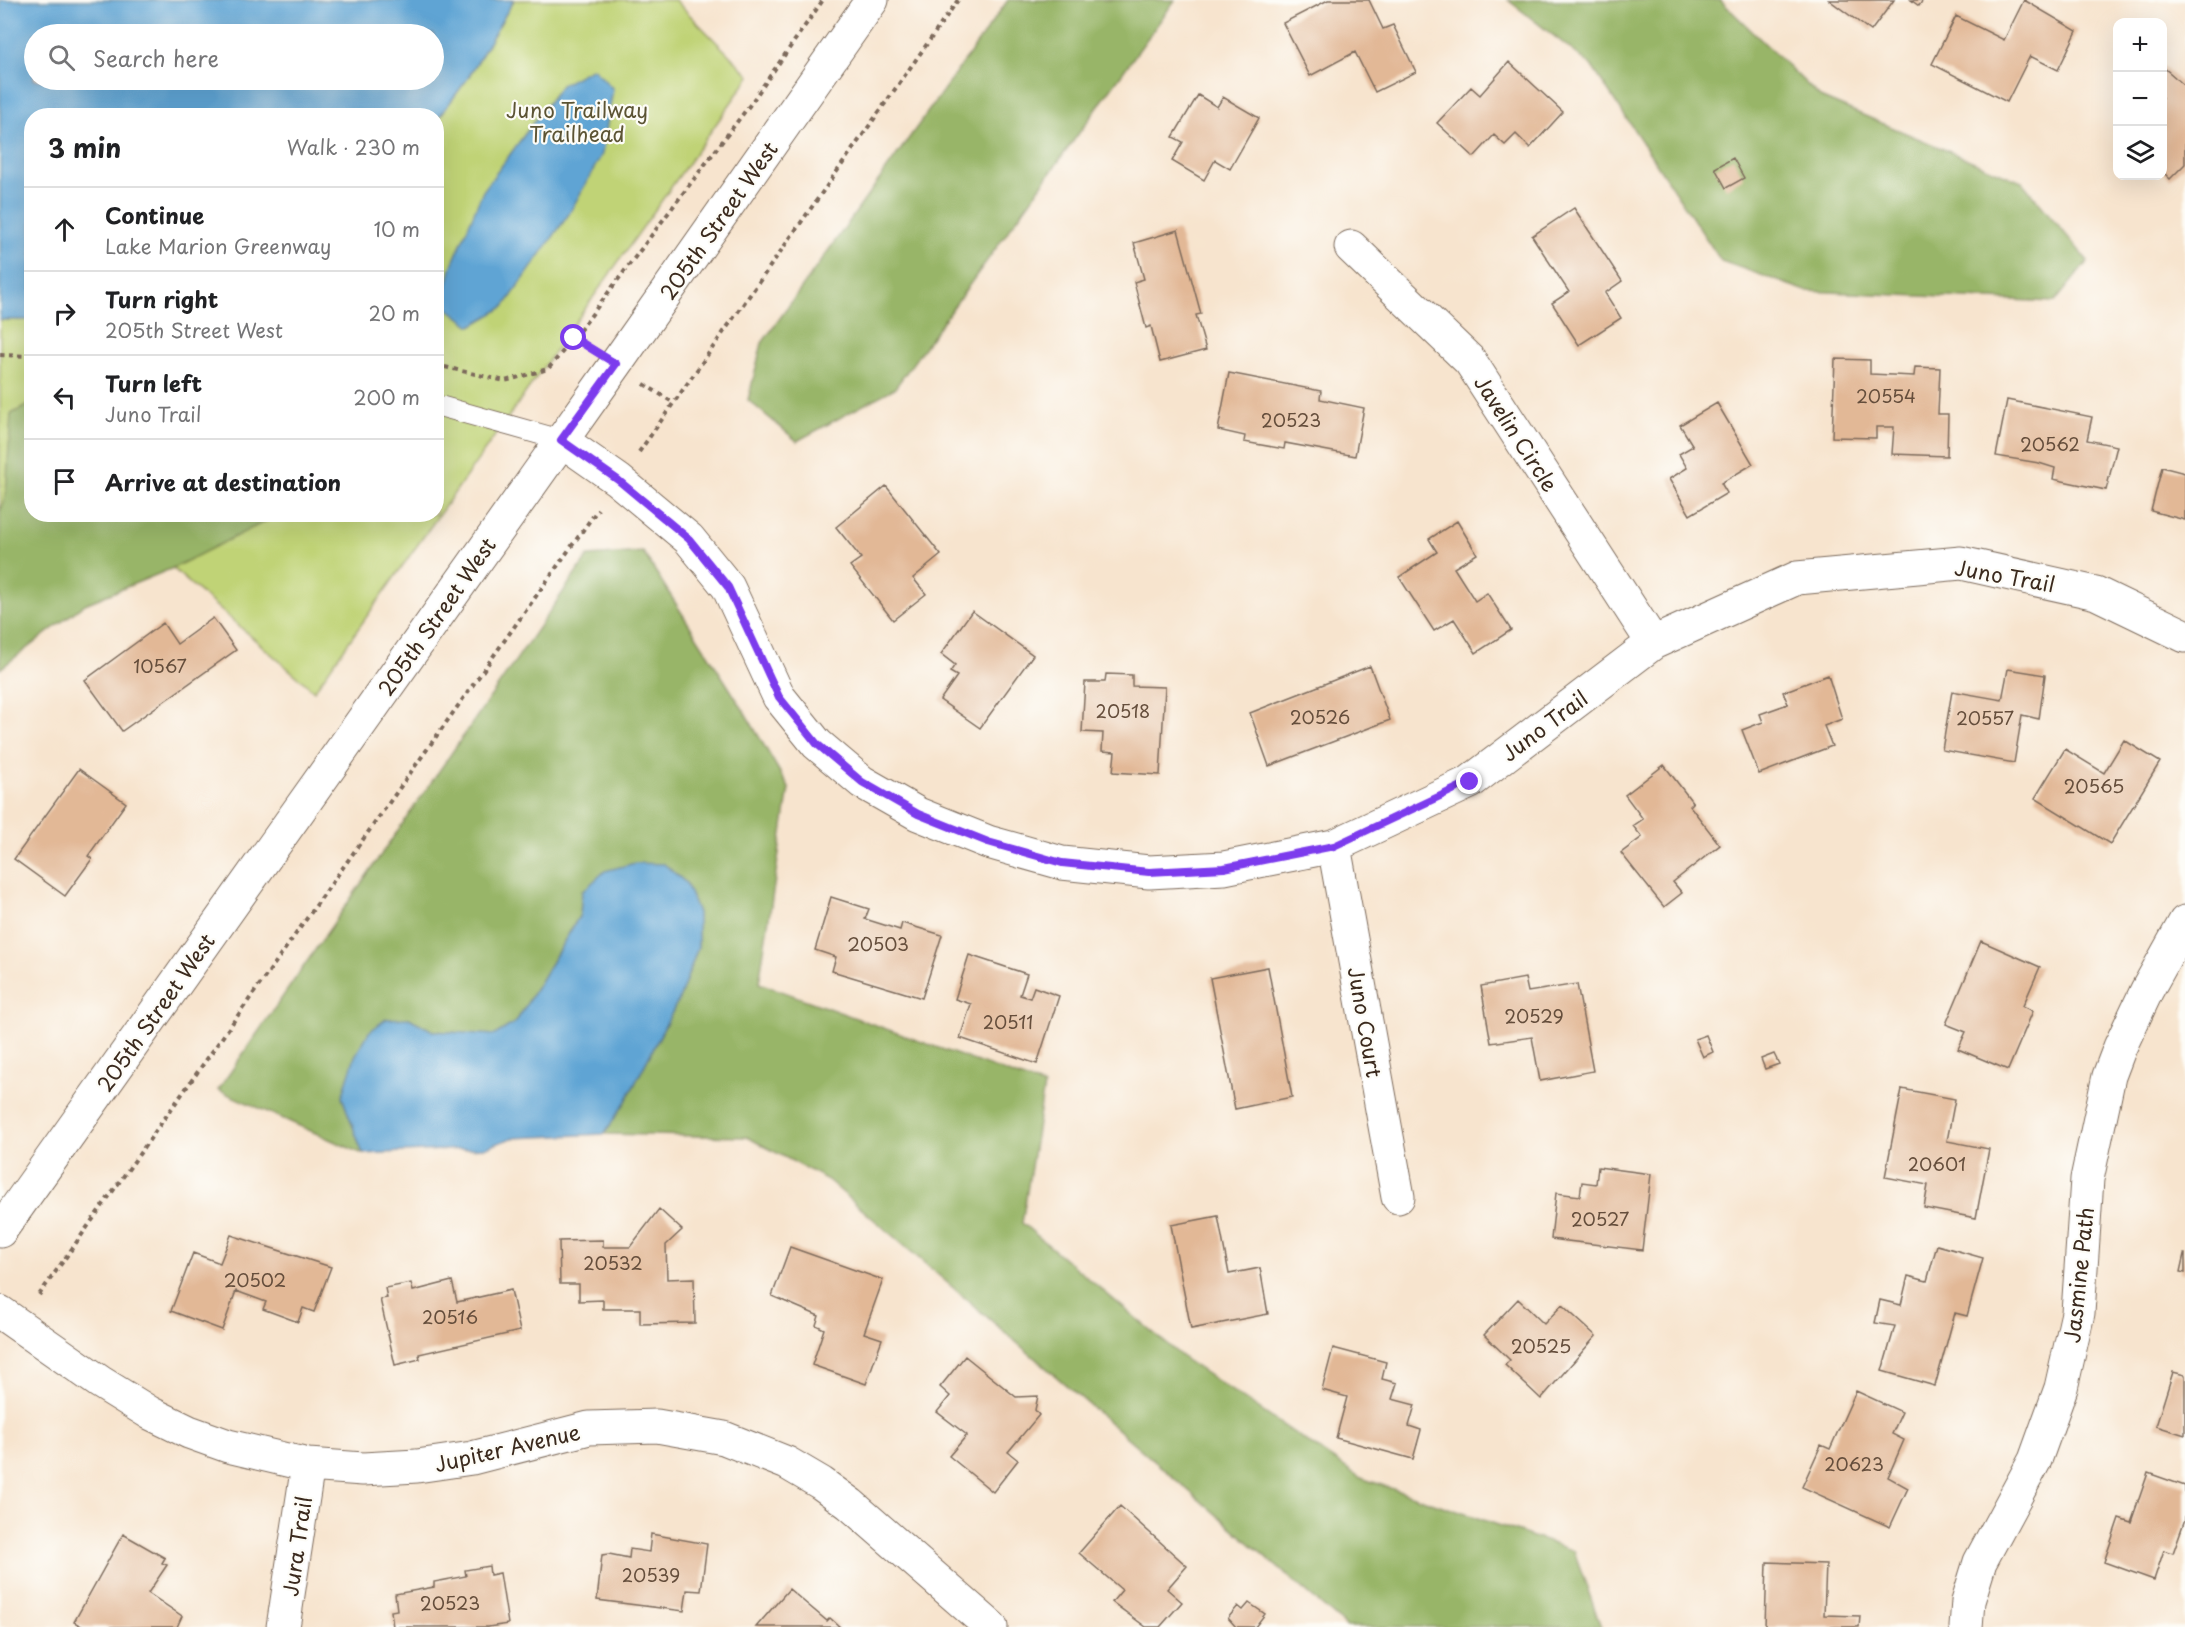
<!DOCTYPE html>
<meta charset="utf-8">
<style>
:root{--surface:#fff;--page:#f6f6f6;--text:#202124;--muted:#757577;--line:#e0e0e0}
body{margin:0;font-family:"Playpen Sans",sans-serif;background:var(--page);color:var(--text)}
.controls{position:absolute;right:18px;top:18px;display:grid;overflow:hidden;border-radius:12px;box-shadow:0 6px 24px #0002}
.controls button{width:54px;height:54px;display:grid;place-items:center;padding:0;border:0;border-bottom:2px solid var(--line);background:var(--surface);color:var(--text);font:30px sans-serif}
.stop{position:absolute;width:18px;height:18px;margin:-14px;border:4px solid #7c3aed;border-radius:50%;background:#fff}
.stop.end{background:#7c3aed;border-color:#fff;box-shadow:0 2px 6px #0008}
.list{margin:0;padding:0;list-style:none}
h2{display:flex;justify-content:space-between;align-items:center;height:78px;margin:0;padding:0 24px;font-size:26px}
h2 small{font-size:20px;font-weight:400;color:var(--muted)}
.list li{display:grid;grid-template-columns:39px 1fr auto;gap:18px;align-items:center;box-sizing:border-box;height:84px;padding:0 24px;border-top:2px solid var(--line)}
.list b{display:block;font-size:22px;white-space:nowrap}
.list p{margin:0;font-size:20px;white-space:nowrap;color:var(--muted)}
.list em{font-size:20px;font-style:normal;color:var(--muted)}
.icon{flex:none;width:33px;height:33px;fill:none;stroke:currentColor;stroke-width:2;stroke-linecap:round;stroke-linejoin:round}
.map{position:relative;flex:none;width:2185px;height:1627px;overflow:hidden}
.search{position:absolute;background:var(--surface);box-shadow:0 6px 24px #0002;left:24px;top:24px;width:420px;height:66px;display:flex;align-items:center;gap:15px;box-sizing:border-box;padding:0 21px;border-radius:33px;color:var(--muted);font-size:22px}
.panel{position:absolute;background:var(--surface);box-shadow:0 6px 24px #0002;left:24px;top:108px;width:420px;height:414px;border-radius:24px}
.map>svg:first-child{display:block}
.green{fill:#c0d376;stroke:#7e7e4a;stroke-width:1.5}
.forest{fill:#98b567;stroke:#6a7042;stroke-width:1.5}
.water{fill:#5ea4d4;stroke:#4c6779;stroke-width:1.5;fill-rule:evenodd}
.building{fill:#e2b896}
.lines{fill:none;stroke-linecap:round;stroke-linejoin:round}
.service-casing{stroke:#7d6b5c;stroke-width:22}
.minor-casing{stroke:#7d6b5c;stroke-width:35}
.tertiary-casing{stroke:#7d6b5c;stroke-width:35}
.path{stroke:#7d6b5c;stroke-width:4;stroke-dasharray:4.5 4.5;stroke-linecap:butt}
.service{stroke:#fff;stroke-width:20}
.minor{stroke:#fff;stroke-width:33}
.tertiary{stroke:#fff;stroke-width:33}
.route{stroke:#7c3aed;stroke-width:8}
.labels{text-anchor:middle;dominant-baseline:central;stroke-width:4.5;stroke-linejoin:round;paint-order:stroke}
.number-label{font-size:18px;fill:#654e3c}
.park-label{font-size:21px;fill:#5c5434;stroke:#fdfcf7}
.street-label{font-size:21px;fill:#3b2a1e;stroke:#fdfcf7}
</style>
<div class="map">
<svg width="2185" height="1627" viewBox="0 0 2185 1627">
<rect width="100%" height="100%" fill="#fdfcf7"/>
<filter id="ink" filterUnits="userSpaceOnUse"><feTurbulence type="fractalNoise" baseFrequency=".0167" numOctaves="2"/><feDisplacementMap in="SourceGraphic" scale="12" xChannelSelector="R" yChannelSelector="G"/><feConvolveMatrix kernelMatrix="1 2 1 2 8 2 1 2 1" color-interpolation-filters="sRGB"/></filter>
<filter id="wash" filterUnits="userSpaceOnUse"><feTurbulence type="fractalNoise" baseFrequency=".008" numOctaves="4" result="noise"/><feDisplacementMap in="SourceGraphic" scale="24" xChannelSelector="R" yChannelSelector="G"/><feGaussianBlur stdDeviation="1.35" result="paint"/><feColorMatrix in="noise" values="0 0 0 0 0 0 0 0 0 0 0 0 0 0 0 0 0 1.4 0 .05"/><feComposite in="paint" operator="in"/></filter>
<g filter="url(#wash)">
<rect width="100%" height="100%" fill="#f7e4ce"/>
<path class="green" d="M514,0h161l75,76 -436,615 -203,-176 325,-1 1,-394 31,-42z
M0,320h31v125l-25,49 -6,18z"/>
<path class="forest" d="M1008,0h167l-280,388 -98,53 -49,-41 14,-57z
M1508,0h212l100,97 202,85 66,79 -33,41 -249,-11 -85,-30 -130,-196z
M31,404l1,110 246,1 -105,53 -88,36 -85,65v-157l6,-18 5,-80z
M643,552l101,159 45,77 -30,195 285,103 -22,137 164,137 175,118 213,73 27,76h-254l-519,-447 -81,-43 -143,-3 22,-33 54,-104 18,-50v-34l-12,-30 -22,-19 -82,27 -2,24 -64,107 -21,13 -62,-4 -24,-13 -67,79 21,57 -145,-64 370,-534z"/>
<path class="water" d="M0,0h514l-46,78 -31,42 -1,-4h-404l-1,204h-31zM34,34h400v46h-400z
M593,68l20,21 -11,65 -33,60 -65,93 -33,19 -29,-22 10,-39 31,-74 78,-106z
M635,863l29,1 22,19 12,30v34l-18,50 -54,104 -22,33 -92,4 -28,10 -121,6 -21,-57 13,-41 14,-24 17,-13 23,-1 24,13 62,4 21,-13 64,-107 2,-23 23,-21z"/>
<g id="blocks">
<path class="building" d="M1328,0h41l14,29 10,-4 23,47 -41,20 -20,-40 -45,24 -27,-53z
M1829,0h65l-23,31z
M1911,0h12l-4,6z
M2024,0l53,31 -19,39 -28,-14 -23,46 -75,-38 24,-48 48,24z
M1509,62l54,50 -33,36 -14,-14 -11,11 -11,-10 -20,22 -37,-34 34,-36 9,8z
M2162,66l23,20v78l-15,15 -8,-8z
M1198,95l19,12 6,-10 36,21 -29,51 -15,-9 -11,20 -32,-19 11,-19 -10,-5z
M1733,158l11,20 -18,10 -11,-20z
M1574,208l48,73 -17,12 16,25 -42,27 -27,-42 17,-11 -37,-56z
M1178,230l23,84 -5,1 10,35 -46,12 -9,-36 -5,2 -12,-46 10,-3 -10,-36z
M1835,359l35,1v14l44,2 1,-9 25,1 -2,46h10l-1,42 -55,-2 2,-27h-18v11l-44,-1z
M1229,373l92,18 -1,8 44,9 -9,48 -70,-13 -1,6 -40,-7 1,-6 -27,-6z
M2007,400l85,17 -5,23 30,6 -11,44 -53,-11 2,-11 -16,-5 -43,-7z
M1717,403l36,61 -32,19 6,10 -37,22 -21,-36 18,-11 -8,-14 14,-8 -13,-21z
M2162,467l23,6v47l-34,-9z
M886,486l55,69 -28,23 13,16 -33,26 -43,-54 11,-8 -25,-31z
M1457,521l20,33 -23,14 21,33 12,-8 24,37 -35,23 -22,-34 -20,12 -35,-54 38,-25 -8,-13z
M972,611l61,44 -53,73 -40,-28 17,-24 -7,-4 5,-7 -14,-11z
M213,618l23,32 -114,81 -37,-51 78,-57 14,21z
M1370,666l20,54 -121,46 -19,-53z
M2008,669l37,6 -6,44 -17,-4 -8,48 -72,-13 10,-59 50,9z
M1106,674l26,1v11l33,1 -5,88 -47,-3 2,-20 -13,-1 1,-18 -21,-1 3,-50h20z
M1828,675l14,44 -18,7 8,20 -73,28 -17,-44 21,-8 -3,-8 28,-10 -5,-12z
M2124,740l36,22 -50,82 -75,-46 30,-49 39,24z
M1664,765l29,38 -3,3 30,39 -47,37 9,11 -18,14 -43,-54 21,-16 -9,-11 10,-7 -18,-24z
M79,769l47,34 -38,53 4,3 -27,37 -51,-37z
M831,897l38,12 -4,10 35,11 2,-7 40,12 -20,63 -90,-27 4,-14 -21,-7z
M1981,941l59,26 -17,39 10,5 -25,59 -50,-21 8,-17 -20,-8z
M969,955l58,19 -7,21 10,3 4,-11 25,9 -22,68 -77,-26 11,-34 -16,-5z
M1268,967l24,130 -57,12 -25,-131z
M1525,978l3,14 49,-8 16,87 -53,10 -8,-44 -41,6 -10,-57z
M1706,1035l7,17 -10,5 -8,-18z
M1774,1054l5,10 -14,5 -4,-10z
M1902,1089l53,10 -8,42 42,8 -13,69 -52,-10 4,-23 -43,-8z
M1598,1167l53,7 -9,76 -91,-11 5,-46 24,3 2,-14 14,2z
M659,1209l23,21 -16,15 1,34 27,-1 1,45 -55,1v-15h-37v-9l-24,1v-17h-19l-1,-43 44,-1v7h27z
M1218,1216l11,58 31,-6 8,46 -77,15 -20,-104z
M231,1235l100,32 -17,45 -11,-4 -5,14 -35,-13 3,-7 -30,-11 -14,39 -51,-19 22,-58 27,10z
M1937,1245l46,13 -16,58 -12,-3 -20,73 -53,-15 13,-45 -20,-3 5,-23 21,5 7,-29 19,5z
M790,1247l93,33 -19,53 18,6 -16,45 -54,-19 12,-36 -8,-4 3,-9 -47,-20z
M2184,1254h1v19l-5,-1z
M452,1281l5,21 54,-12 9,41 -101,23 1,5 -25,6 -15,-66 7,-1 -2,-10 26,-5 2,8z
M1518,1299l26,25 18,-19 34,31 -55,63 -36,-34 5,-5 -26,-25z
M1333,1348l53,14 -4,17 15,4 -5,16 23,6 -6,21 12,4 -8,29 -77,-21 11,-41 -25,-7z
M965,1356l51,41 22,-1 -3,14 4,5 -31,37 10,8 -25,32 -44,-36 18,-21 -30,-23 13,-16 -10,-9z
M2173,1372l12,3v60l-29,-9z
M1856,1391l46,21 -10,22 12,6 -16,37 20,11 -18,39 -88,-40 19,-42 9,4z
M2148,1473l37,13v33l-12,34 -9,-3 -10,30 -50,-18 15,-44 12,4z
M1120,1506l67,60 -20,23 15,13 -22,25h-14l-34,-25 10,-12 -43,-37z
M123,1534l42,24 -3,5 5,2 -19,28 34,23 -5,11h-94l-9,-5z
M651,1534l56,10 -6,47 -14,-1 -3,21 -87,-11 5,-45 7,-1 20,4 1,-9 19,3z
M1767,1562l59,2 -2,51 36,1 -1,11h-94z
M489,1566l1,9 10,-2 8,51 -20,3h-95l-2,-16 6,-1 -2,-16 39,-7v-5l32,-6 -1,-6z
M789,1589l38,32 3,-3 10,9h-84z
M1249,1603l16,11 -10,13h-19l-8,-9 10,-12 5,4z"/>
</g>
</g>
<g filter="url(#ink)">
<use href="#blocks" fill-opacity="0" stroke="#7d6b5c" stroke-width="1.5"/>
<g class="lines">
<defs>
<path id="service" d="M436,405l125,35"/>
<path id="minor" d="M1351,247l119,114 183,282
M561,440l57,40 71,59 39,48 51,110 38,47 45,38 56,32 70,28 74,21 87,9 75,-4 110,-22 136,-64 183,-139 144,-65 164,-15 135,30 89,43
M1334,846l64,351
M0,1312l100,70 50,31 39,19 39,14 80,19 55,4 54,-3 55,-8 117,-30 68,-2 67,12 63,25 34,20 29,21 141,123
M283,1627l25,-162
M1966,1627l2,-26 12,-39 55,-102 26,-72 17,-75 9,-134 22,-103 11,-29 27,-57 38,-68"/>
<path id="tertiary" d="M0,1231l616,-867 256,-364"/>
</defs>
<use href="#service" class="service-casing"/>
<use href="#minor" class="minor-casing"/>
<use href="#tertiary" class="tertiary-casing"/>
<path class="path" d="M574,338l175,-232 74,-106
M0,355l32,1
M436,365l69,16 43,-12 26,-31 12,7
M644,384l30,19
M639,452l319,-452
M39,1295l559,-786"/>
<use href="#service" class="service"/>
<use href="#minor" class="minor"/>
<use href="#tertiary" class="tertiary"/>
</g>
</g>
<g class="lines" filter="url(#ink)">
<path class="route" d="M574,338l42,26 -55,76 57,40 71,59 39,48 51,110 38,47 45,38 56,32 70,28 74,21 87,9 75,-4 110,-22 136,-64"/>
</g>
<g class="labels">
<g class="number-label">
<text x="1886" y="395">20554</text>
<text x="1291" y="419">20523</text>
<text x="2050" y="443">20562</text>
<text x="160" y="665">10567</text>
<text x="1123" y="710">20518</text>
<text x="1320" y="716">20526</text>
<text x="1985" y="717">20557</text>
<text x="2094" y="785">20565</text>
<text x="878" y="943">20503</text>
<text x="1534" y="1015">20529</text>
<text x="1008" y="1021">20511</text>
<text x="1937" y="1163">20601</text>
<text x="1600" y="1218">20527</text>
<text x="613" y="1262">20532</text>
<text x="255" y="1279">20502</text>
<text x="450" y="1316">20516</text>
<text x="1541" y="1345">20525</text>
<text x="1854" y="1463">20623</text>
<text x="651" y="1574">20539</text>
<text x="450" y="1602">20523</text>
</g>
<g class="park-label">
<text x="577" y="109">Juno Trailway<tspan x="577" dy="24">Trailhead</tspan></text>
</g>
<g class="street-label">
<text transform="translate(718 220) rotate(-55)">205th Street West</text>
<text transform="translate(1517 433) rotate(57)">Javelin Circle</text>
<text transform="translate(2005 575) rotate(10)">Juno Trail</text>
<text transform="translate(436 616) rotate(-55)">205th Street West</text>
<text transform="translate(1544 725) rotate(-37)">Juno Trail</text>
<text transform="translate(155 1012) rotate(-55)">205th Street West</text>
<text transform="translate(1366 1022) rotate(80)">Juno Court</text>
<text transform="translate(2078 1275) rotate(-84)">Jasmine Path</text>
<text transform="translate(507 1447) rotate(-13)">Jupiter Avenue</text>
<text transform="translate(296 1546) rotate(-82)">Jura Trail</text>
</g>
</g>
</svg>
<div class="controls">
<button>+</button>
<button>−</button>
<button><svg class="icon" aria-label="layers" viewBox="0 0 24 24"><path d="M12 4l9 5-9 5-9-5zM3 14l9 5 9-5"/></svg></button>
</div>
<div class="stop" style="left:574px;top:338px"></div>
<div class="stop end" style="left:1470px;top:782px"></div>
<div class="search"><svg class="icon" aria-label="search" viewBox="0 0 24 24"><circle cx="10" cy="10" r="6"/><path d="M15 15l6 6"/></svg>Search here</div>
<section class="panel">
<h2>3 min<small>Walk · 230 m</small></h2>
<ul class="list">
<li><svg class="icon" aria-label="ahead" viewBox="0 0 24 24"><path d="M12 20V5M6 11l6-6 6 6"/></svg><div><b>Continue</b><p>Lake Marion Greenway</p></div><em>10 m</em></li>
<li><svg class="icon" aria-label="right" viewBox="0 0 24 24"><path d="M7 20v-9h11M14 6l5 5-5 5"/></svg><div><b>Turn right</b><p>205th Street West</p></div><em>20 m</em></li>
<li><svg class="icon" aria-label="left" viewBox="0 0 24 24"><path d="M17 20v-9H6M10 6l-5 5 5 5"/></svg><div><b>Turn left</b><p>Juno Trail</p></div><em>200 m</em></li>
<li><svg class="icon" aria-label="arrive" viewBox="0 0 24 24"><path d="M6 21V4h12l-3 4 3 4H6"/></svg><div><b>Arrive at destination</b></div></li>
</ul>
</section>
</div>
